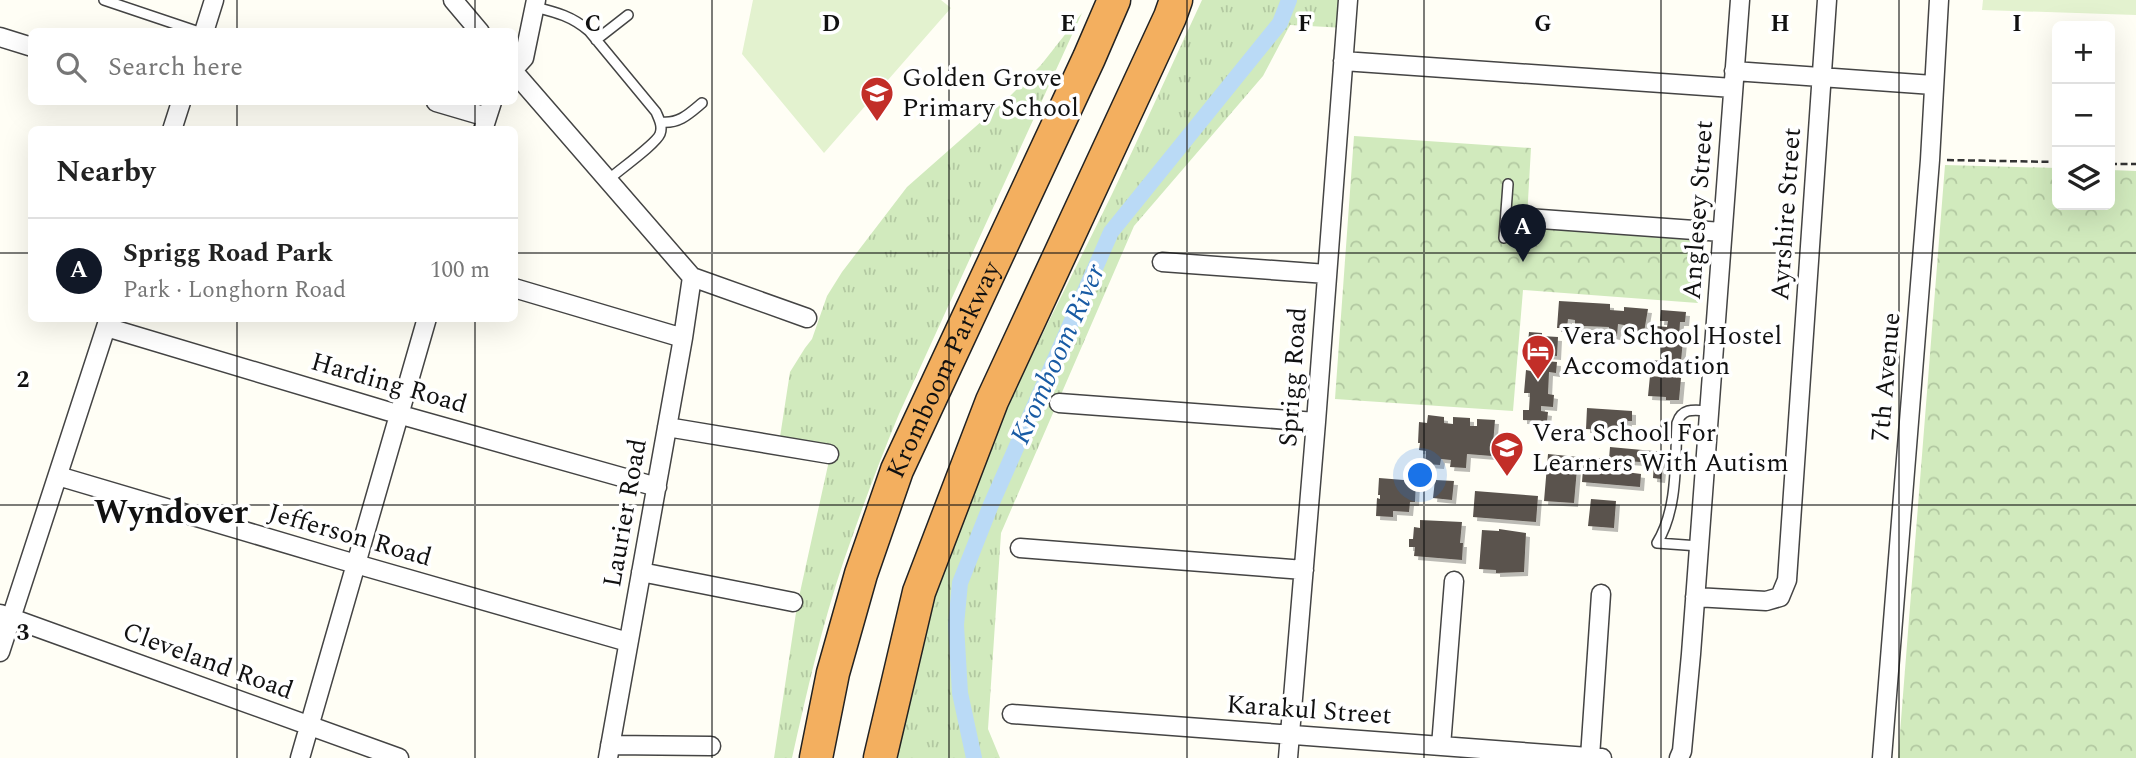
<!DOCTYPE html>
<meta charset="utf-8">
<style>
:root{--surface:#fff;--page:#f2f2f2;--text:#222;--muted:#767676;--line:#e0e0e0;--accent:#111827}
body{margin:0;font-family:Spectral,serif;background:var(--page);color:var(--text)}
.controls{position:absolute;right:21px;top:21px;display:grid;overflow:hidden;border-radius:10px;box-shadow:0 7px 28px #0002}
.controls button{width:63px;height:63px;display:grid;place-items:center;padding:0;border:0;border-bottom:2px solid var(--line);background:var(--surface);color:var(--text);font:35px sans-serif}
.you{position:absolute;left:1421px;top:476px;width:24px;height:24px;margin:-18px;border:5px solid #fff;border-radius:50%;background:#1a73e8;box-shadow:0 0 0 10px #1a73e833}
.badge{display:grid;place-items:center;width:46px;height:46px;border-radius:50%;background:var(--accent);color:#fff;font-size:23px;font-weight:700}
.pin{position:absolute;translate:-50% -58px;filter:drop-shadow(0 2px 4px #0008)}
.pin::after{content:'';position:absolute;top:37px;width:24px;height:21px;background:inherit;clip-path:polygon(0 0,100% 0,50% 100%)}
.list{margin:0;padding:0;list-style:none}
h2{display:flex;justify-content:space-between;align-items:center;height:91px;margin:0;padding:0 28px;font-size:30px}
h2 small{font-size:23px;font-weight:400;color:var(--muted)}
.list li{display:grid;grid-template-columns:46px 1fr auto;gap:21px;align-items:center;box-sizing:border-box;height:105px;padding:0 28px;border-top:2px solid var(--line)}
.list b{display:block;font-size:26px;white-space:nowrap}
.list p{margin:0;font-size:23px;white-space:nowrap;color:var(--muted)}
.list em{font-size:23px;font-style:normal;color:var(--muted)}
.icon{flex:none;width:38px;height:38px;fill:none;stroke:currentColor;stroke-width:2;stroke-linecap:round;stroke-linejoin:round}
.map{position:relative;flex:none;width:2136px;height:758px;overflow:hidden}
.search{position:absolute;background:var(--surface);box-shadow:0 7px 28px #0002;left:28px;top:28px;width:490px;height:77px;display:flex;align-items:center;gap:18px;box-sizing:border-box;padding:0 24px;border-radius:10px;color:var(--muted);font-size:26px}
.panel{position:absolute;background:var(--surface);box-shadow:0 7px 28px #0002;left:28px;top:126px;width:490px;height:196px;border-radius:10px}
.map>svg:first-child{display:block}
.grass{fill:url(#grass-tufts)}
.park{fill:url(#park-crowns)}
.pitch{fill:#e3f2cf}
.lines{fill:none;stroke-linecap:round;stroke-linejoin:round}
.canal{stroke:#badaf6;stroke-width:16}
.building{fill:#5a534d;filter:url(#shadow)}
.lane-casing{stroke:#444;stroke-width:12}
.street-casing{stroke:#444;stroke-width:21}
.highway-casing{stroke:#222;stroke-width:35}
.path{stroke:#333;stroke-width:2.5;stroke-dasharray:7 3.5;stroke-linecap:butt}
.lane{stroke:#fff;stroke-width:9}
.street{stroke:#fff;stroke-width:18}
.highway{stroke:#f3af5f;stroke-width:32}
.grid{fill:none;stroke:#111;stroke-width:2;stroke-opacity:0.55}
.labels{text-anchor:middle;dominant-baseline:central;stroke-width:7;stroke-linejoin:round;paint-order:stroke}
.poi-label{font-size:26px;fill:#111;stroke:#fff;text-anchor:start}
.street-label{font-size:26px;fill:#111;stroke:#fff}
.water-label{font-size:28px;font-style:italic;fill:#195ba4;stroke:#fff}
.district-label{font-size:33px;font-weight:bold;fill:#111;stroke:#fff}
.grid-label{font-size:23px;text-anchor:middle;font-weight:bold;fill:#111;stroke:#fff;stroke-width:7;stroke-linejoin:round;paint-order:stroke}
</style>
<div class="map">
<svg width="2136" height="758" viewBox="0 0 2136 758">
<defs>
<pattern id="grass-tufts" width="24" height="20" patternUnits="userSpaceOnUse" patternTransform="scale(1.75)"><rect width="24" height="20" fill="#d1eabd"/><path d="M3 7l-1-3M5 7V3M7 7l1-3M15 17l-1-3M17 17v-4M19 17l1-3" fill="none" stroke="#b2c8a1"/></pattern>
<pattern id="park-crowns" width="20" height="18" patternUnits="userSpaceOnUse" patternTransform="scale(1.75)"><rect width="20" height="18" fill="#d1eabd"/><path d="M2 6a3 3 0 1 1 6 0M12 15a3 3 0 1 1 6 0" fill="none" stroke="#b2c8a1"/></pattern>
<filter id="shadow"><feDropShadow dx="4" dy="4" stdDeviation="0" flood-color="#0004"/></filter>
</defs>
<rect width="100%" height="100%" fill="#fffef5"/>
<path class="grass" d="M1202,0h146l-2,28 -56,-3 -27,51 -129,150 -133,307 -13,196 12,29h-109c25,-99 51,-198 91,-293 39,-93 87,-182 131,-273 30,-63 59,-128 89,-192z
M1082,13l-183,401c-20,48 -38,97 -55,146 -22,65 -37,131 -52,198h-18l23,-152 35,-159 -52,-10 10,-65 15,-24 7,-9 15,-43 15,-24 65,-85 101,-89 33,-33z"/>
<path class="park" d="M1354,136l177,12 -4,70 175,12 -4,73 -175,-13 -10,121 -178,-12z
M1945,165l112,3v37h53v-35l26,1v587h-238z"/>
<path class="pitch" d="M753,0h188l10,8 -127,145 -82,-99z
M1983,0h153v15l-154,-5z"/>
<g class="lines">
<path class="canal" d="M974,758l-14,-65 -4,-68 4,-42 30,-76 121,-275 169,-209 9,-23"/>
</g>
<path class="building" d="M1559,301l51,3v6l14,1v-4l24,2 -5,29 -20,-1 1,-12 -6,-1 -1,12 -8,-1v-8l-26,-1v7l-8,-1v-12l-7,-1 -1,9h-10z
M1661,310l25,2 -1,10h-5l-1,17 4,1 -2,21h-4l-1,17h5l-2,22h-13v-3l-18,-1 2,-20 13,1v-5l-12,-1 1,-11 9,1 1,-24 -7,-1 1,-10 11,1 1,-6h-8z
M1529,332l13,1v3l16,1 -1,19 -12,-1v6l12,1 -1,11 -7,-1 -1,22 6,1 -1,12 -12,-1v5l7,1 -1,9 -24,-1v-10h6l1,-17h-6l2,-23 5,1 1,-16 -5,-1z
M1587,408l45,3v10h-4l-1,10 -41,-2z
M1428,415l16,2v6l9,1v-7l17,1v8h7v-7l18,1 -3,36 -25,-2 -1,14 -16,-1 1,-7 -10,-1 -1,6 -15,-1 1,-13 -7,-1 1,-7h-2l1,-21 8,1z
M1610,447l54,5 -3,27 -8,-1 1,-15 -27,-2 -1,11 15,2 -1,13 -58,-5 2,-25 25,2z
M1548,454l30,3 -4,46 -30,-2z
M1379,478l37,3 -1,21h-5l-1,10 -16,-1v6l-17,-1 1,-18 3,1v-4h-2z
M1435,480l19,1 -2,19 -19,-2z
M1475,491l63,5 -2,26 -63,-5z
M1591,499l25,2 -2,27 -26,-2z
M1420,520l42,2 -2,21h3l-1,17 -48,-4 1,-9h-6v-8h4l1,-12 6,1z
M1499,529l27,4 -2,39 -28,1v-3l-17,-1 3,-39 17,1z"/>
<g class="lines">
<defs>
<path id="lane" d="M104,0l95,32
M535,7c20,5 37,9 54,24l67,81c3,7 7,14 4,22 -4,10 -41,36 -52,46
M596,40l32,-25
M661,122c18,2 28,-8 41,-19
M1504,238l4,-54
M1699,546l-42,-3c21,-34 18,-81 20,-120 5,-16 18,-13 32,-12"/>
<path id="street" d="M453,0l27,32
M204,32l10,-32
M0,37l32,10
M1343,61l390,27
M514,69l10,-11 12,-58
M1734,71l199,14
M514,72l178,205 115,41
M436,102l51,15
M172,130l9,-28
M483,130l9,-28
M1527,218l195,14
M1162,262l165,12
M514,288l169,50
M106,327l281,84 270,76
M1059,403l257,19
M667,427l162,27
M58,476l284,84 286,82
M1020,548l284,22
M641,572l152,30
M1695,597l71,4 14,-4 7,-17 40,-580
M0,614l399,144
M0,652l109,-334
M1012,714l590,44
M610,745l101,1
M1441,746l13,-165
M1590,757l11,-163
M300,758l127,-440
M608,758l75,-420 9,-61
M1288,758l28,-336 32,-422
M1679,758l3,-7 9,-97 49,-654
M1882,758l48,-598 9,-160"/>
<g id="highway">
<path id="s1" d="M816,758l17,-85 28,-99 36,-104 192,-412 25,-58"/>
<path d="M880,758l39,-166 73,-191 178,-384 6,-17"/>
</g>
</defs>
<use href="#lane" class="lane-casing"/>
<use href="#street" class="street-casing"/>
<use href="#highway" class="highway-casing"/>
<path class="path" d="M1947,160l110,2
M2110,164h26"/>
<use href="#lane" class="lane"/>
<use href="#street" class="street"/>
<use href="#highway" class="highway"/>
</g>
<path class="grid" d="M237,0v32M475,0v32M712,0v758M949,0v758M1187,0v758M1424,0v758M1661,0v758M1899,0v758M237,102v28M475,102v28M0,253h32M514,253h1622M237,318v440M475,318v440M0,505h2136"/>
<defs>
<symbol id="school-pin" viewBox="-11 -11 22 30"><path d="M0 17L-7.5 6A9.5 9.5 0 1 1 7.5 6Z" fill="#c22e28" stroke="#fff"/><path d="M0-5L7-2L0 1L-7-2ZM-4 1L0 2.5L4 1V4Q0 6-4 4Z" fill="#fff"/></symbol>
<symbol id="hotel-pin" viewBox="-11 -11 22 30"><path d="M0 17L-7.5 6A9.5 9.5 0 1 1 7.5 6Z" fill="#c22e28" stroke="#fff"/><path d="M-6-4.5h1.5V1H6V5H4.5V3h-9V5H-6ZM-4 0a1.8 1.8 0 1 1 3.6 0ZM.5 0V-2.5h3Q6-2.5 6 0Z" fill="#fff"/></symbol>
</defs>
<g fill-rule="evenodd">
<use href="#school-pin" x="858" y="74" width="38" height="52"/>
<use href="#hotel-pin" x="1519" y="332" width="38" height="52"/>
<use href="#school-pin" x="1488" y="429" width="38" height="52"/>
</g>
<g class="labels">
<g class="poi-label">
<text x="902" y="78">Golden Grove<tspan x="902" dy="30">Primary School</tspan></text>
<text x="1562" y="336">Vera School Hostel<tspan x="1562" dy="30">Accomodation</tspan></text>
<text x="1532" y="433">Vera School For<tspan x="1532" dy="30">Learners With Autism</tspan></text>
</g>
<g class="street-label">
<text transform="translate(1698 210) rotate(-86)">Anglesey Street</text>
<text transform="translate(1786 214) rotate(-86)">Ayrshire Street</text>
<text stroke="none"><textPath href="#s1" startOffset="410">Kromboom Parkway</textPath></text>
<text transform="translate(1293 377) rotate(-86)">Sprigg Road</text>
<text transform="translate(1886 377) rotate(-85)">7th Avenue</text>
<text transform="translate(389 383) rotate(16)">Harding Road</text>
<text transform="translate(625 513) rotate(-80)">Laurier Road</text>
<text transform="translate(350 535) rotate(16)">Jefferson Road</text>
<text transform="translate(208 661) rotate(20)">Cleveland Road</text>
<text transform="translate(1309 710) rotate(4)">Karakul Street</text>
</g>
<g class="water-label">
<text transform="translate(1058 354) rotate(-66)">Kromboom River</text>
</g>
<g class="district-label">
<text x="171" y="513">Wyndover</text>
</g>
</g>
<g class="grid-label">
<text x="593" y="31">C</text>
<text x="831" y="31">D</text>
<text x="1068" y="31">E</text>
<text x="1305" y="31">F</text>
<text x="1543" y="31">G</text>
<text x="1780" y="31">H</text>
<text x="2017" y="31">I</text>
<text x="23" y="387">2</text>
<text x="23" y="640">3</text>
</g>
</svg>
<div class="controls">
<button>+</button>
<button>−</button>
<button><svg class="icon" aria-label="layers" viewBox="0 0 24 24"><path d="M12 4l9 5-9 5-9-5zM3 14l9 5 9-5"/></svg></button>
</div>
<div class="you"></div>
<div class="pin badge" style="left:1523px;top:262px">A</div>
<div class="search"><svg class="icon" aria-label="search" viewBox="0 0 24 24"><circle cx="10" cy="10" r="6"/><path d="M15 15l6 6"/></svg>Search here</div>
<section class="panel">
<h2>Nearby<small></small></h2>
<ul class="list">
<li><span class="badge">A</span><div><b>Sprigg Road Park</b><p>Park · Longhorn Road</p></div><em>100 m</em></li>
</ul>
</section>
</div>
